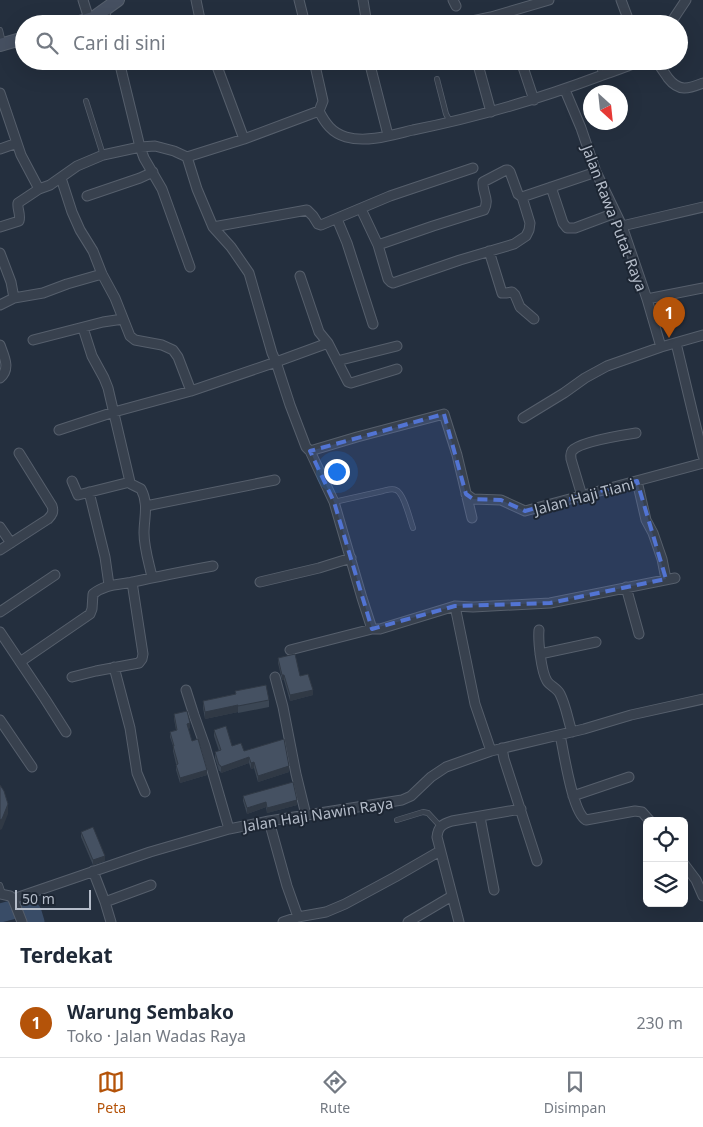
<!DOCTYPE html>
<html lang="id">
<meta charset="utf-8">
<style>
:root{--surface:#fff;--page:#f6f6f7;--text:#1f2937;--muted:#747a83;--line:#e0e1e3;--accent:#b45309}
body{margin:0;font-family:"Noto Sans",sans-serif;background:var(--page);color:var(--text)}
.controls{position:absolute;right:15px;bottom:15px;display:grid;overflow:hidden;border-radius:8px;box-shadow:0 5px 20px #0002}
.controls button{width:45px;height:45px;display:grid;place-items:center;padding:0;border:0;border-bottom:1px solid var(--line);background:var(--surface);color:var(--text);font:25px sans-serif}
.compass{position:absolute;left:583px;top:85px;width:45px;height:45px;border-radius:50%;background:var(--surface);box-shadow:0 5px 20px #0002;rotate:153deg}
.scale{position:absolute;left:15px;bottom:12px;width:76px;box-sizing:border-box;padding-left:5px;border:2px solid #b4bcc9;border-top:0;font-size:14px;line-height:18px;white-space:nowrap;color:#b4bcc9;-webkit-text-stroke:4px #1d2633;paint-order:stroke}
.you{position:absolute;left:336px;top:471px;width:18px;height:18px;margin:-12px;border:4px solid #fff;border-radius:50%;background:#1a73e8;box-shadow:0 0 0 8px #1a73e833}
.badge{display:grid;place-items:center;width:32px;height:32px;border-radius:50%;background:var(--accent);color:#fff;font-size:16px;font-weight:700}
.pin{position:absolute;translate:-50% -41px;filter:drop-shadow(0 1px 2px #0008)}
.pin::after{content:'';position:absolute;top:26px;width:18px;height:15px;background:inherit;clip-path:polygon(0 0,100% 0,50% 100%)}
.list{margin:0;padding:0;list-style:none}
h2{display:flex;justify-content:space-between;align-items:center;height:65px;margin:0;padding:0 20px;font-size:21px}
h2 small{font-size:16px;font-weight:400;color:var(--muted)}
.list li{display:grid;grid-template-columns:32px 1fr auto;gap:15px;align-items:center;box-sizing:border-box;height:70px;padding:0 20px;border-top:1px solid var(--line)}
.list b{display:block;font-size:19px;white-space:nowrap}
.list p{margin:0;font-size:16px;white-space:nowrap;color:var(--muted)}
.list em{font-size:16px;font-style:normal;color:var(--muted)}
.icon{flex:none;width:28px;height:28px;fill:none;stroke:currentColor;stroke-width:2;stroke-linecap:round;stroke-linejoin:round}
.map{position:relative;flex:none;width:703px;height:922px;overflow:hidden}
.search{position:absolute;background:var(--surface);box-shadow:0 5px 20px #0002;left:15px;right:15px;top:15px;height:55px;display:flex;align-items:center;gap:12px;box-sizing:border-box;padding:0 18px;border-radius:28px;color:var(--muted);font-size:19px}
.sheet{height:135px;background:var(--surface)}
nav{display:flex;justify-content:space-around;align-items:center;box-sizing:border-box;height:70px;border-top:1px solid var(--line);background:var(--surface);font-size:14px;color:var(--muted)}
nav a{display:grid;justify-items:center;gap:2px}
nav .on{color:var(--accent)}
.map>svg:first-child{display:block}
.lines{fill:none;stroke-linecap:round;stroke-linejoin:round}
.river{stroke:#394c67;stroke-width:19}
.lane-casing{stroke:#565f6c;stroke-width:6}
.street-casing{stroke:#565f6c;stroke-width:11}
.secondary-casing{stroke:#565f6c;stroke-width:14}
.lane{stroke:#38414e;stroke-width:4.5}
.street{stroke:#38414e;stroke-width:9}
.secondary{stroke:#465061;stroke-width:12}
.wall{fill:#3b4654}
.shaded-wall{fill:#303945}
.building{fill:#455162;stroke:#303945}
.marked{fill:#5274d3;fill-opacity:0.2;stroke:#5274d3;stroke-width:4;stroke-dasharray:10 6;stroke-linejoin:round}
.labels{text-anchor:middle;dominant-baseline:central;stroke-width:4;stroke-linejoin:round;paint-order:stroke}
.street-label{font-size:15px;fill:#b4bcc9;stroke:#1d2633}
</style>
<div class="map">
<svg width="703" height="922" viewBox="0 0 703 922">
<rect width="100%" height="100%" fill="#242f3e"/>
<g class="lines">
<path class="river" d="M0,913l27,-7 5,6 3,10"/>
<defs>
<path id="lane" d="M0,30l3,13
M597,61l5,14
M437,79l9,35 5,9
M86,101l17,54
M334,502l49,-11c4,-1 9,-3 13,-1 8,3 14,30 17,38
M397,820l26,-8 5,1 12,13
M0,885l3,9"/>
<path id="street" d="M83,0l6,19
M196,0l5,24
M299,0l6,24
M363,0l4,24
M453,0l3,6
M621,0l9,24
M104,10l4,14
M458,24l33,-7 58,-17
M670,24l16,-24
M119,61l21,86 4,11 18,31 28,78
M215,61l29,78
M314,61l9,40 -4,10c6,12 13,22 27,26 21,6 46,-2 67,-7 65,-13 126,-31 187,-54 14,-5 27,-9 40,-15
M369,61l19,74
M477,61l14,51
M521,61l13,39
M657,61c3,6 7,11 11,17 11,14 20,11 35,5
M565,90l16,38 15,44 26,54 25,73 14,48
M0,93l21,62 18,34
M0,149l17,-6
M187,157l10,32 16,38 18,20 18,26 23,80 4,9 14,43 16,42 4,4 24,51 28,96 10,31
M187,157l57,-18 75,-28
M61,178l11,34 8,18 13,21 9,23 13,24 15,38 5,4 27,5 11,5 5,7 13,34
M551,187l12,36 4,5h8l40,-15
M87,196l53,-18 13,-6
M361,209l17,36 55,-19 51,-16c6,-11 -2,-17 -1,-28l23,-12h2l2,2 8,22 4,3
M337,219l10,24 26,81
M622,226l81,-19
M0,227l19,-6c2,-7 -2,-12 -1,-18l21,-14 11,-4 27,-19 26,-11 37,-8 15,-1 19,5 13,6
M213,227l94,-17 6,6 5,8 3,1 69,-29 83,-28
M378,245l10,34 3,3 2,1 67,-23 54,-16 12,-8 3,-6 1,-7 -8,-26 74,-25
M489,251l13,42h4l6,-1 3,3 5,12 14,12
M0,253l11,29 3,16
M300,276l19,56 9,11 20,39 3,1 46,-14
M647,299l56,-11
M0,305l14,-7 29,-5 24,-9 35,-10
M83,328l9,28 12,22 4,10 22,94
M33,340l70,-18 20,-3
M676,343l27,113
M0,345c4,11 11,24 0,33
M337,361l60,-15
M523,418l41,-25 21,-15 22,-12 54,-19 42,-12
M59,430l55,-18 77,-21 85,-29 52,-19
M310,451l47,-14 87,-23 13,41 15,63
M72,481l6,14 52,-13
M637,481l9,39 7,13 9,26 4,20
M130,482l1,2 10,5c8,15 3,29 3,44 0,15 5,30 8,44
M89,492l16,65 4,28
M466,494l7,5 28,1 24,11 178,-48
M582,496l-11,-37c0,-3 -1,-5 1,-8 7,-9 51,-16 64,-18
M146,506l129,-26
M0,527l11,16
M0,550l48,-31c4,-4 6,-7 4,-13l-33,-53
M260,582l59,-14 32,-10
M626,587l13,47
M455,606l20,98 16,47
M0,612l55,-37
M539,630c-1,11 2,41 8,51 3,5 10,7 13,13 6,12 8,26 12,38
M0,632l45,67 21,33
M290,650l82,-21h8l75,-23 18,1 77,-4 125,-25
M540,654l56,-12
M20,662l70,-48 2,-5 1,-15c12,-10 26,-9 40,-12 27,-6 53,-11 80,-16
M114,667l16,61 7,45 8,19
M72,677l24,-6 43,-8 3,-4 1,-5 -11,-72
M275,677l8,30 13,67 10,41
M186,690l8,25 11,31 24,83
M0,720l32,47
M560,735c4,17 12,77 26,85l49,-9 7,1 8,9
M502,748l2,11 33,102
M573,796l56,-19
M480,817l14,73
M269,821l18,65 11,31
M684,864l12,16 7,16
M93,871l12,31 6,20
M0,894l10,2 3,3
M13,899l137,-47 79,-23 40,-8 133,-21 9,-4 20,-19 15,-10 45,-16 93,-22 47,-14 72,-16
M13,899l9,23
M105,902l46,-17
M283,922l15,-5 28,-5 19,-8 50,-27 45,-26
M408,922l44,-26
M459,922l-22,-85c1,-10 5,-13 15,-16l69,-12"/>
<path id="secondary" d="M73,24l20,-6 25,-18
M0,45l24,-7"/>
</defs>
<use href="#lane" class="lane-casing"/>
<use href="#street" class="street-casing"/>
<use href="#secondary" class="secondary-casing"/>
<use href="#lane" class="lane"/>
<use href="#street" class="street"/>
<use href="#secondary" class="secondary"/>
</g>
<path class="wall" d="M278,658l22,18 13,19 -23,6 -6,-21h-2l-4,-17z
M235,691l34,9v7l-31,6v-1l-33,7 -2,-11v-7l32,-7z
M174,714l16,14 -2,1 4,12 15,34 -27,8 -4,-13v-6l-3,-13v-5l-3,-9v-5l6,-2 -2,-11z
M214,730l18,16 57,26 -31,10 -4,-14 -3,1 -2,-6 -28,10 -1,-2h-1l-4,-13v-6l4,-1 -5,-15z
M243,796l54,9 -30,8 -1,-6 -19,7 -4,-13z
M81,832l24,29 -12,4 -12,-28z"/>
<path class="shaded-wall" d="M282,675h2v5h-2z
M313,690v5l-23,6v-6z
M238,705v7l-33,7v-7z
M190,723v5l-3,1v-5z
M249,757v6l-28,10v-6z
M254,762v6l-3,1v-6z
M289,766v6l-31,10v-6z
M207,770v5l-27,8v-5z
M297,800v5l-30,8v-5z
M266,802v5l-19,7v-6z
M8,804v10l-6,15 -2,1v-10z
M105,856v5l-12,4v-5z"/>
<path class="building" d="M295,654l5,22 8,-2 5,16 -23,5 -6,-20h-2l-4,-17z
M266,685l3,15 -31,6v-1l-33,7 -2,-11 33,-7 -1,-3z
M187,711l3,12 -3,1 5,17 6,-2 9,31 -27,8 -4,-13 2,-1 -5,-18h1l-4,-14 7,-2 -3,-16z
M226,726l6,20 9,-3 3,8 40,-12 5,27 -31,10 -4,-14 -3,1 -2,-6 -28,10 -1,-2h-1l-4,-13 6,-2 -7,-20z
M293,782l4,18 -30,8 -1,-6 -19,6 -4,-12z
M0,785l4,6 4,13 -6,15 -2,1z
M93,827l12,29 -12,4 -12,-28z"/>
<path class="marked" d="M444,414l22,80 7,5 28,1 24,11 112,-30 29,98 -116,24 -95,3 -83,23 -38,-127 -24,-51z"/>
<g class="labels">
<g class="street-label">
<text transform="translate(615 218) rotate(69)">Jalan Rawa Putat Raya</text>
<text transform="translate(584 496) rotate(-15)">Jalan Haji Tiani</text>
<text transform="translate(318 814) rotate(-9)">Jalan Haji Nawin Raya</text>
</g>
</g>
</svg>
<div class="controls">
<button><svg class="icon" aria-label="locate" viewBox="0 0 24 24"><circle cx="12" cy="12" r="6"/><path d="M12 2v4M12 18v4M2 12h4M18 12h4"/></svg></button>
<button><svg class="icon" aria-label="layers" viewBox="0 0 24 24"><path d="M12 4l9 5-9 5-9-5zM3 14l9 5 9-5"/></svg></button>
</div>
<svg class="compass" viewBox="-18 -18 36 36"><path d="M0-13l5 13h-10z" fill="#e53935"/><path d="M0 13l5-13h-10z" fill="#747a83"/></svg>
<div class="scale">50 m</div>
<div class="you"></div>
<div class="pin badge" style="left:669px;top:338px">1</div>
<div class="search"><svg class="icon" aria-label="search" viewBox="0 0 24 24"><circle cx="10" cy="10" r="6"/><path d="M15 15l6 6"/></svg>Cari di sini</div>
</div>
<section class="sheet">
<h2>Terdekat<small></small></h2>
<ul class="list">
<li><span class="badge">1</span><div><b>Warung Sembako</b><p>Toko · Jalan Wadas Raya</p></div><em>230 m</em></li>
</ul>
</section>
<nav>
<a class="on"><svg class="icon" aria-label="map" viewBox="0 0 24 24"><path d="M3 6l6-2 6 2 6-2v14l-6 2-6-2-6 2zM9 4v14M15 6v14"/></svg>Peta</a>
<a><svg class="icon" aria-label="directions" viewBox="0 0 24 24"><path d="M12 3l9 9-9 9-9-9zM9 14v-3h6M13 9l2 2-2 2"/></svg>Rute</a>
<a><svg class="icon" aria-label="saved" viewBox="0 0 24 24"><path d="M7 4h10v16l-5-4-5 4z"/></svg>Disimpan</a>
</nav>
